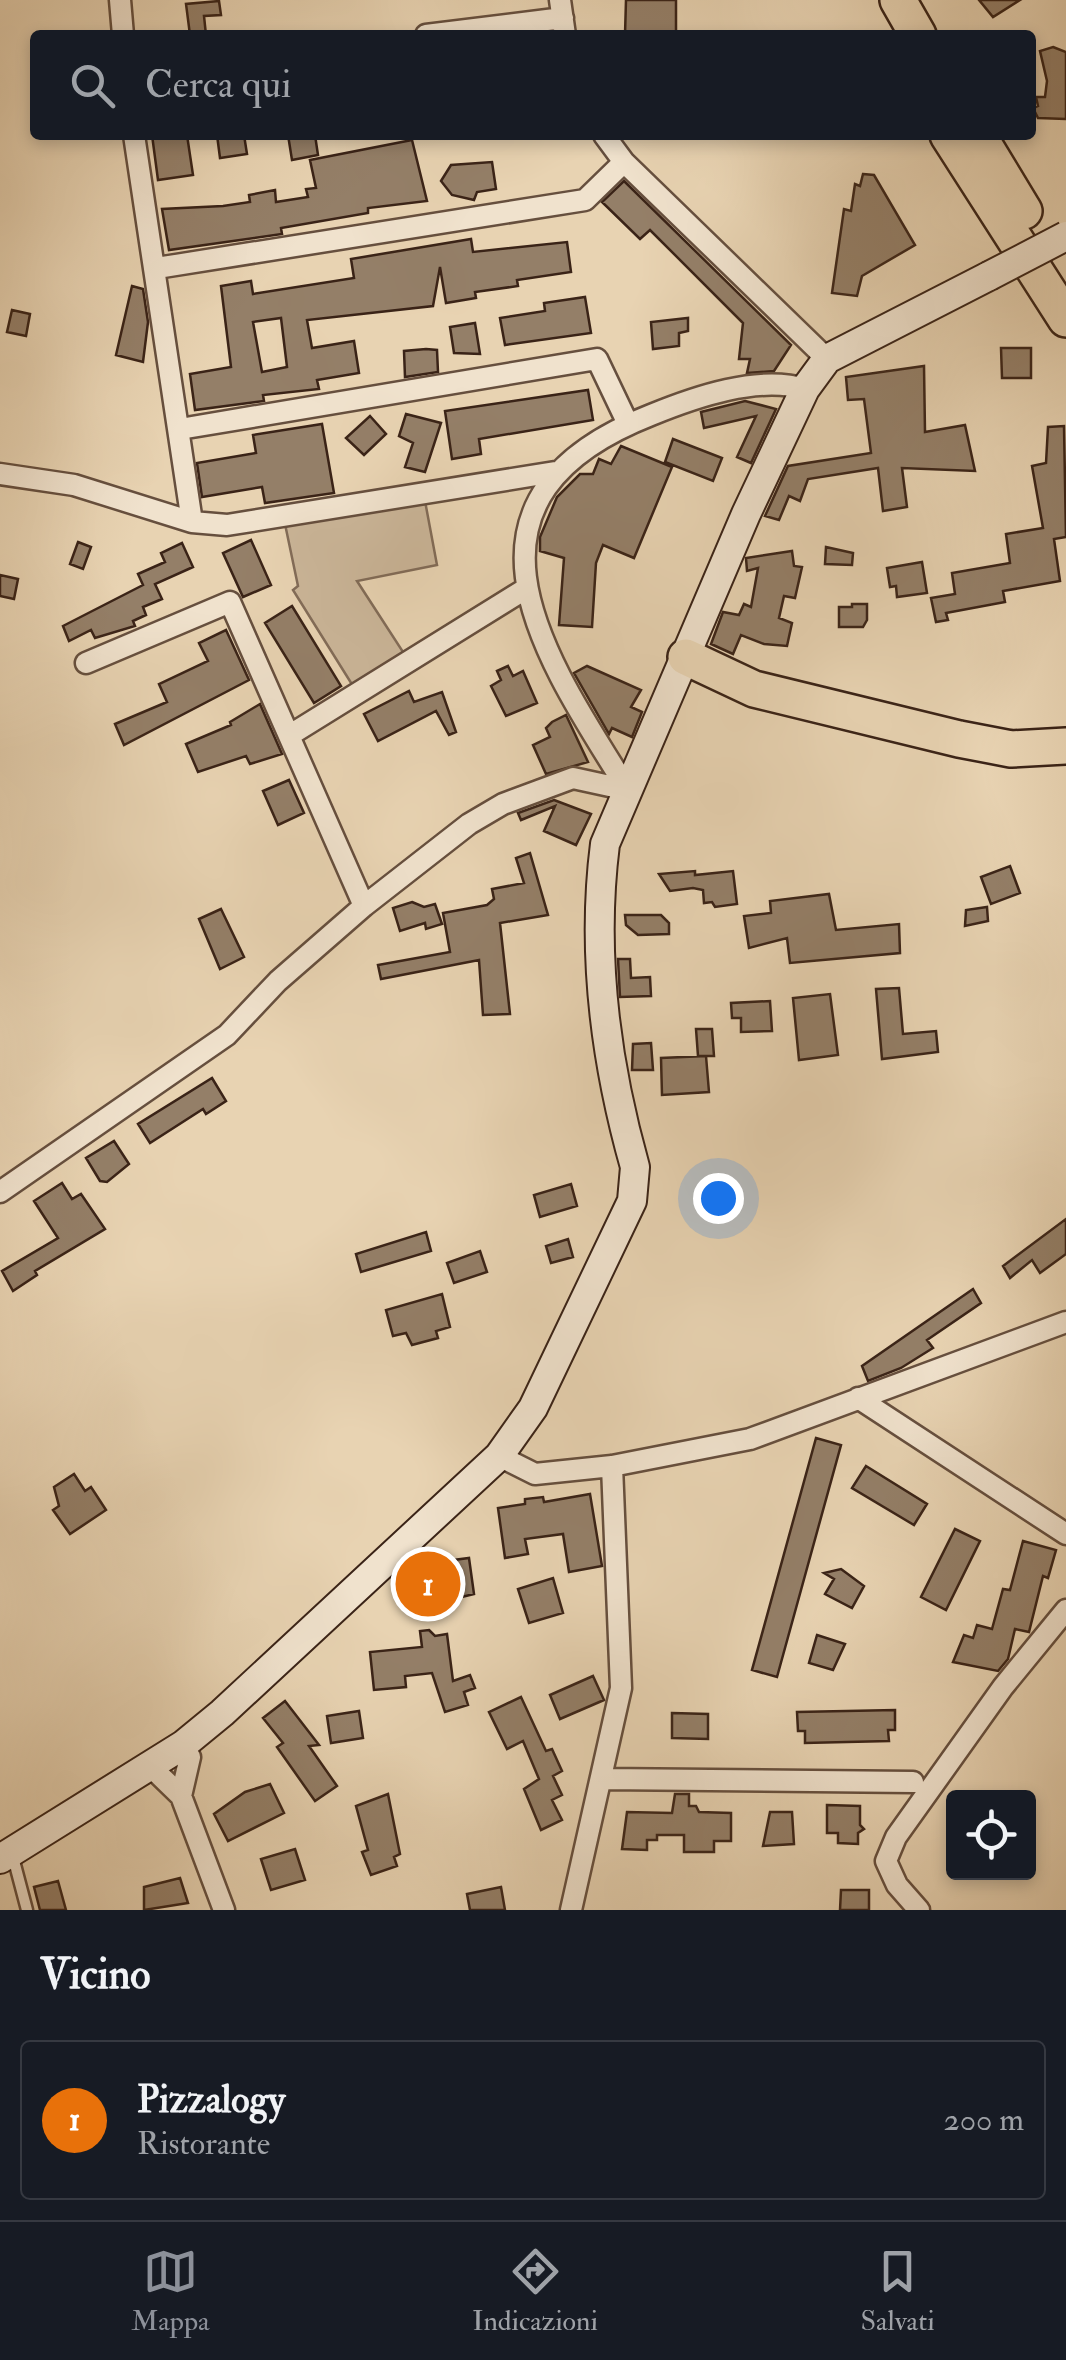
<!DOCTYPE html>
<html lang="it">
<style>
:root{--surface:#171b24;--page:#20242c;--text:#f1f3f6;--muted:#9ea1a6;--line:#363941;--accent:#8c9099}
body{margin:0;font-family:"IM FELL Double Pica",serif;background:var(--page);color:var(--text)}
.controls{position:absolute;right:30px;bottom:30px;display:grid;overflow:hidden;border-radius:10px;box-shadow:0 5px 15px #0003}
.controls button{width:90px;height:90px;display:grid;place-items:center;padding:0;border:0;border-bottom:2px solid var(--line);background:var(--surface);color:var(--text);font:50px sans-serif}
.you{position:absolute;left:718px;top:1198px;width:35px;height:35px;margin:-25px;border:8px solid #fff;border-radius:50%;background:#1a73e8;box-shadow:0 0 0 15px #1a73e833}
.badge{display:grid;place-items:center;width:65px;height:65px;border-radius:50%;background:var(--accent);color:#fff;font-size:32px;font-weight:700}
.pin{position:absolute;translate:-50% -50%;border:5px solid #fff;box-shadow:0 2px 10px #0006}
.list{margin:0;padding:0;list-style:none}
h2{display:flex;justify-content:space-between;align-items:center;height:130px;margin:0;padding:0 40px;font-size:42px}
h2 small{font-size:32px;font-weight:400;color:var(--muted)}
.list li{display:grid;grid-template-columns:65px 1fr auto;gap:30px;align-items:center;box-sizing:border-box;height:160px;margin:0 20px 20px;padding:0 20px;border:2px solid var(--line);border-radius:10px}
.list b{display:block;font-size:38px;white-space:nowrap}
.list p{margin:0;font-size:32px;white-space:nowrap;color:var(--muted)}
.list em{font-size:32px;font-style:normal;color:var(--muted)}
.icon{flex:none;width:55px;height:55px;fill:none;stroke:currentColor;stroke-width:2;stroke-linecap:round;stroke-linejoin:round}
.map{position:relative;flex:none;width:1066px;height:1910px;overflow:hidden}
.search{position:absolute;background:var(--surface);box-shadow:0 5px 15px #0003;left:30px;right:30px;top:30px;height:110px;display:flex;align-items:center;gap:25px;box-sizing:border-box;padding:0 35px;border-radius:10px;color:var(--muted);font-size:38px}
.sheet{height:310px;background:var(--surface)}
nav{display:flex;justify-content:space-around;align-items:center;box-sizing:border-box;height:140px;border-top:2px solid var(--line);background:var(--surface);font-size:28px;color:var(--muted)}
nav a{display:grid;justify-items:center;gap:5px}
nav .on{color:var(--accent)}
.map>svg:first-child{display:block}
.green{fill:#cab598;stroke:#826c58;stroke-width:2.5}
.building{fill:#947f68;stroke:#3a2317;stroke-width:2.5;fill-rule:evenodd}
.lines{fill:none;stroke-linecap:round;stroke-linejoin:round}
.lane-casing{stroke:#664f3e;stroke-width:15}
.street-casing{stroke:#664f3e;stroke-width:25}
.secondary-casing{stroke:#3a2317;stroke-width:32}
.highway-casing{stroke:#3a2317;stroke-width:40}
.lane{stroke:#f0e2cd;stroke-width:10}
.street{stroke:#f0e2cd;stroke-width:20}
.secondary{stroke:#f0e2cd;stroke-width:28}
.highway{stroke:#e8d3b2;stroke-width:35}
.secondary-bridge-casing{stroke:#3a2317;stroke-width:32;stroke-linecap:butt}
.secondary-bridge{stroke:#f0e2cd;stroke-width:28}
</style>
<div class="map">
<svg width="1066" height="1910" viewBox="0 0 1066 1910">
<rect width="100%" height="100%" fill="#e8d3b2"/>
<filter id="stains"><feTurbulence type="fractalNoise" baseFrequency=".002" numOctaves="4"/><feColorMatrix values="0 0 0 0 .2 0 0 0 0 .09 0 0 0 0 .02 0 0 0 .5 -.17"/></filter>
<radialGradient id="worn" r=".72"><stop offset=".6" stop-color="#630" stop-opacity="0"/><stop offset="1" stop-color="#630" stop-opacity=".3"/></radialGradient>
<path class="green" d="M425,501l12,64 -80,16 48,74 -52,31 -60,-96 5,-4 -13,-62z"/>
<path class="building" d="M626,0h50v35h-51z
M979,0h41l-27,17z
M219,1l2,14 -17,1 2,19h-16l-4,-31z
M1053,47l13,5v67l-28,-1 -5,-10 5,-2 -2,-9h9l2,-16 -7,-30z
M152,135h35l6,40 -35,5z
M217,135h27l3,19 -27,4z
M288,135h27l3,20 -26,5z
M412,140l15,61 -59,7v5l-87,15 1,6 -113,16 -7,-41 61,-3 27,-4 -1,-7 26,-5 1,12 32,-5 -2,-8 10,-1 -6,-28z
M492,162l4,27 -19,3 -3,8 -22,-5 -11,-14 10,-16z
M863,174l11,1 41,70 -53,31 -5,20 -25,-3 12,-84 7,2 4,-27 5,2z
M624,181l167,164 -17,26 -27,2 3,-14h-11l4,-36 -93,-93 -10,9 -38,-37z
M471,239l2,13 94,-10 4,30 -54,8 1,6 -43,6 1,6 -30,5 -6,-36 -7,39 -126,14 5,28 42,-7 5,32 -42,7 2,9 -56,6 1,6 -69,9 -5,-36 41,-7 -10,-81 30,-5 2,13 101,-16 -3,-19zM281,318l6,49 -25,5 -9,-50z
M132,286l11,3 5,33 -5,40 -27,-7z
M585,297l6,36 -86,12 -5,-27 45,-7 -1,-8z
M12,310l18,4 -4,22 -19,-4z
M688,318v13l-9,2v13l-26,3 -2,-27z
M475,323l5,31 -26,-1 -4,-26z
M1001,348h30v30h-29z
M426,349l11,1 1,22 -33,5 -1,-26z
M924,366l1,66 40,-7 10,46 -73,-3 5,39 -24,4 -5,-43 -70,11 -8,22 -11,-5 -10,24 -14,-4 23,-50 83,-13 -7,-54 -16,1 -2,-23z
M588,390l5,30 -114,19 2,15 -29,5 -7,-48z
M745,401l31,8 -25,54 -14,-6 19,-41 -52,12 -3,-16z
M406,414l35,9 -16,49 -20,-5 8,-24 -14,-7z
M370,416l16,18 -22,21 -18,-17z
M322,424l12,69 -69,10 -3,-16 -60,10 -5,-34 59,-10 -3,-18z
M1064,426l2,111 -12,2 6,42 -57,10 2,11 -59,11 2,7 -12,2 -5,-24 24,-4 -3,-21 58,-10 -4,-29 37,-6 -11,-62 14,-3 2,-36z
M673,439l49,19 -9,23 -48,-19z
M621,446l51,21 -38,91 -31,-13 -7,18 -4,64 -33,-2 5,-67 -24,-7v-14l17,-40 23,-23h13l6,-15 12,5z
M251,540l20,45 -28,12 -20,-44z
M78,542l13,5 -8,22 -13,-5z
M182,543l11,24 -38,17 7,15 -19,8 3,8 -13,6 2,5 -40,12 -4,-8 -22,11 -6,-15 80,-41 -5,-11 27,-12 -4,-9z
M826,547l27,6 -1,12 -27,-1z
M792,551l2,15 8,1 -7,31 -11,-2 -5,22 13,5 -5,23 -23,-2 -23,-9 -8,19 -22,-10 12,-32 16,3 5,-11 7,3 7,-39 -11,3 -1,-13z
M922,562l5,31 -30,4 -1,-11 -6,1 -3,-19z
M0,575l18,4 -4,20 -14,-3z
M852,604h15v16l-4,7h-24v-20h13z
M292,606l49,80 -27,17 -49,-80z
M226,630l23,50 -125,65 -9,-21 52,-22 -8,-18 49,-23 -9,-18z
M508,666l5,10 10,-5 14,32 -31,13 -15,-30 10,-6 -4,-9z
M587,666l54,24 -10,17 11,5 -10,25 -20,-9 -3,6 -35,-61z
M409,691l5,11 28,-10 14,40 -7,3 -13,-24 -58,30 -14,-27z
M260,704l22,50 -32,10 -4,-8 -48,16 -12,-28 45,-19 -1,-3z
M566,715l22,47 -42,12 -13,-29 17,-8 -4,-9 6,-6z
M289,780l15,33 -26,12 -15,-34z
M554,800l37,14 -15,31 -32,-14 11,-25 -34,14 -3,-7z
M530,853l18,62 -48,8 10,91 -27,1 -4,-55 -98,19 -3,-14 72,-13 -7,-39 44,-8 7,-6 -2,-10 32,-6 -8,-25z
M1010,866l10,27 -29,11 -10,-27z
M695,871v4l38,-4 4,33 -22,3 -3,-5 -8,1 -1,-13 -10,-2 -23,3 -11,-17z
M829,894l7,36 63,-6 1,29 -110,10 -3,-25 -38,10 -5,-32 27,-3 -1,-12z
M412,902l12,5 11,-3 7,20 -16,5 -1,-6 -25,8 -7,-23z
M987,907l1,14 -23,5 1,-16z
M221,909l23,48 -24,12 -21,-50z
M625,915h36l8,8v11l-31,1 -12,-10z
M618,959h12l1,19 19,-1 1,19 -31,1z
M899,988l4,46 33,-3 2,21 -56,7 -6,-70z
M830,994l8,61 -39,5 -6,-62z
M770,1001l2,30 -31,1v-14h-9l-1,-15z
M696,1029h16l2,27h-16z
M651,1043l2,27h-21l1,-26z
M706,1056l3,36 -47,3 -1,-37z
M212,1078l14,23 -20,13 -3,-5 -53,34 -12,-19z
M114,1141l15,23 -22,18 -7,-1 -14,-23z
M62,1183l10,16 9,-5 24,35 -70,42 2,4 -24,16 -11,-20 56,-33 -24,-37z
M571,1184l6,22 -37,11 -6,-22z
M1066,1219v35l-26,19 -8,-13 -22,18 -7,-12z
M426,1232l5,19 -70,21 -5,-18z
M568,1239l5,18 -22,6 -5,-17z
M480,1251l7,21 -33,11 -7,-20z
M973,1289l8,14 -54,37 6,8 -32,20 -33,13 -6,-15z
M442,1294l8,33 -14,4 2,7 -26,7 -6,-12 -13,3 -7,-26z
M816,1438l25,7 -64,232 -25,-7z
M866,1466l61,38 -13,21 -62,-37z
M74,1474l11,17 6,-4 15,23 -36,24 -17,-24 6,-4 -5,-19z
M590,1494l12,72 -33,6 -6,-38 -38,5 3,15 -23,4 -7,-50 27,-4v-5l18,-2 1,5z
M955,1529l25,12 -34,69 -25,-13z
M1023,1541l33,9 -8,28 -5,-2 -14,56 -14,-3 -7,30 -10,12 -45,-9 11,-27 9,3 4,-13 15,4 11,-40 7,1z
M469,1558l5,36 -54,13 -10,-28 36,-18z
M841,1569l23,17 -12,22 -27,-14 9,-15 -10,-6z
M553,1578l10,35 -34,10 -11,-34z
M429,1630l6,6 12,-2 6,47 17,-6 5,13 -11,4 4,13 -23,7 -13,-39 -27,3 1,11 -32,3 -4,-38 52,-5 -2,-16z
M817,1635l28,9 -12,26 -24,-7z
M593,1676l11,24 -44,19 -10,-24z
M521,1697l25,54 6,-2 10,22 -9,5 9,19 -10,5 10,20 -21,10 -17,-41 15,-10 -16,-38 -16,8 -18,-37z
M285,1701l34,44 -10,1 28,40 -22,15 -38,-54 6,-4 -20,-25z
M895,1710v20h-7l1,11 -84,2v-12h-7l-1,-19z
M359,1711l4,27 -32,5 -4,-27z
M672,1713l36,1v25l-36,-1z
M270,1784l14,29 -56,28 -14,-27 31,-22z
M388,1794l12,60 -6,3 3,9 -26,9 -9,-23 6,-2 -12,-44z
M675,1794h14v12h7l3,6 32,1v28h-17v11h-30v-17h-27v5h-10v10l-25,-1 5,-37 45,1z
M827,1805l33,1v19l4,4 -6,4v11l-20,-1v-10h-11z
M770,1812h22l2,32 -31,2z
M295,1849l10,31 -34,10 -10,-31z
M180,1878l8,25 -44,7v-23z
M58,1881l8,29h-26l-6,-23z
M501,1887l4,23h-35l-3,-16z
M841,1890h28v20h-29z"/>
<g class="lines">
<defs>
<path id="lane" d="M13,1857l14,53"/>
<path id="street" d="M120,0l3,35
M560,0l5,35
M426,35l137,-17
M134,135l58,387
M604,135l20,27 203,197
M163,267l422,-67 39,-38
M180,429l417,-70 31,65
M0,474l74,11 118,37 35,3 328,-53
M86,663l144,-61 134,304
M290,735l237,-147
M628,790c-87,-138 -191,-291 23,-375 44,-18 107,-40 154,-26
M0,1192l227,-157 51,-54 86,-75 105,-82 34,-20 70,-26 55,12
M858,1398l208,136
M499,1456l36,18 77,-8 138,-27 316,-117
M150,1766l31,30 43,114
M603,1779l310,3
M181,1796l9,-39 -7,-12
M571,1910l50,-222 -9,-222
M919,1910l-22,-25 -11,-24 10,-24 107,-150 63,-77"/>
<path id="secondary" d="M0,1859l183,-114 39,-32 277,-257 34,-48 99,-207 3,-34c-30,-106 -44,-213 -30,-323l141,-330 59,-125 22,-30 162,-83"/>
<path id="highway" d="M898,0l20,35
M948,135l118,184
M978,135l46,76
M686,657l68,32 205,50 52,10 55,-3"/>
</defs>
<use href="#lane" class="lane-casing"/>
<use href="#street" class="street-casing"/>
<use href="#secondary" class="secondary-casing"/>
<use href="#highway" class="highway-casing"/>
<use href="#lane" class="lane"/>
<use href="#street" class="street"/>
<use href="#secondary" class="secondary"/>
<use href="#highway" class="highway"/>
<defs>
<path id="secondary-bridge" d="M989,276l77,-40"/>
</defs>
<use href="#secondary-bridge" class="secondary-bridge-casing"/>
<use href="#secondary-bridge" class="secondary-bridge"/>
</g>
<rect width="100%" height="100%" filter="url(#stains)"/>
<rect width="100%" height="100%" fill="url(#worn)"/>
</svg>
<div class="controls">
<button><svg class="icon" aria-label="locate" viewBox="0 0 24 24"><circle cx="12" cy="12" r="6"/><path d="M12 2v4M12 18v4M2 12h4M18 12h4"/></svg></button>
</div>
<div class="you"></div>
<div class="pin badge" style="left:428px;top:1584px;background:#e8710a">1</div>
<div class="search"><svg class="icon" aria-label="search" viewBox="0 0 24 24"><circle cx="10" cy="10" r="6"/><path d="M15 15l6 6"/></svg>Cerca qui</div>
</div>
<section class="sheet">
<h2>Vicino<small></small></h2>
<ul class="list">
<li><span class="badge" style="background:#e8710a">1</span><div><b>Pizzalogy</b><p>Ristorante</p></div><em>200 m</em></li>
</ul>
</section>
<nav>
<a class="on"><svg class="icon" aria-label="map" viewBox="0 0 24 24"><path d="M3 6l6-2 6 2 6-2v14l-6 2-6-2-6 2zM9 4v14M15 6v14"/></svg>Mappa</a>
<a><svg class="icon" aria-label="directions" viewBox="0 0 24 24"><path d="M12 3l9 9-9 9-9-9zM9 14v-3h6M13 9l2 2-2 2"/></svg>Indicazioni</a>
<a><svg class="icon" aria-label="saved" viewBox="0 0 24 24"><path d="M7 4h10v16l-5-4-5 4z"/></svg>Salvati</a>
</nav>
